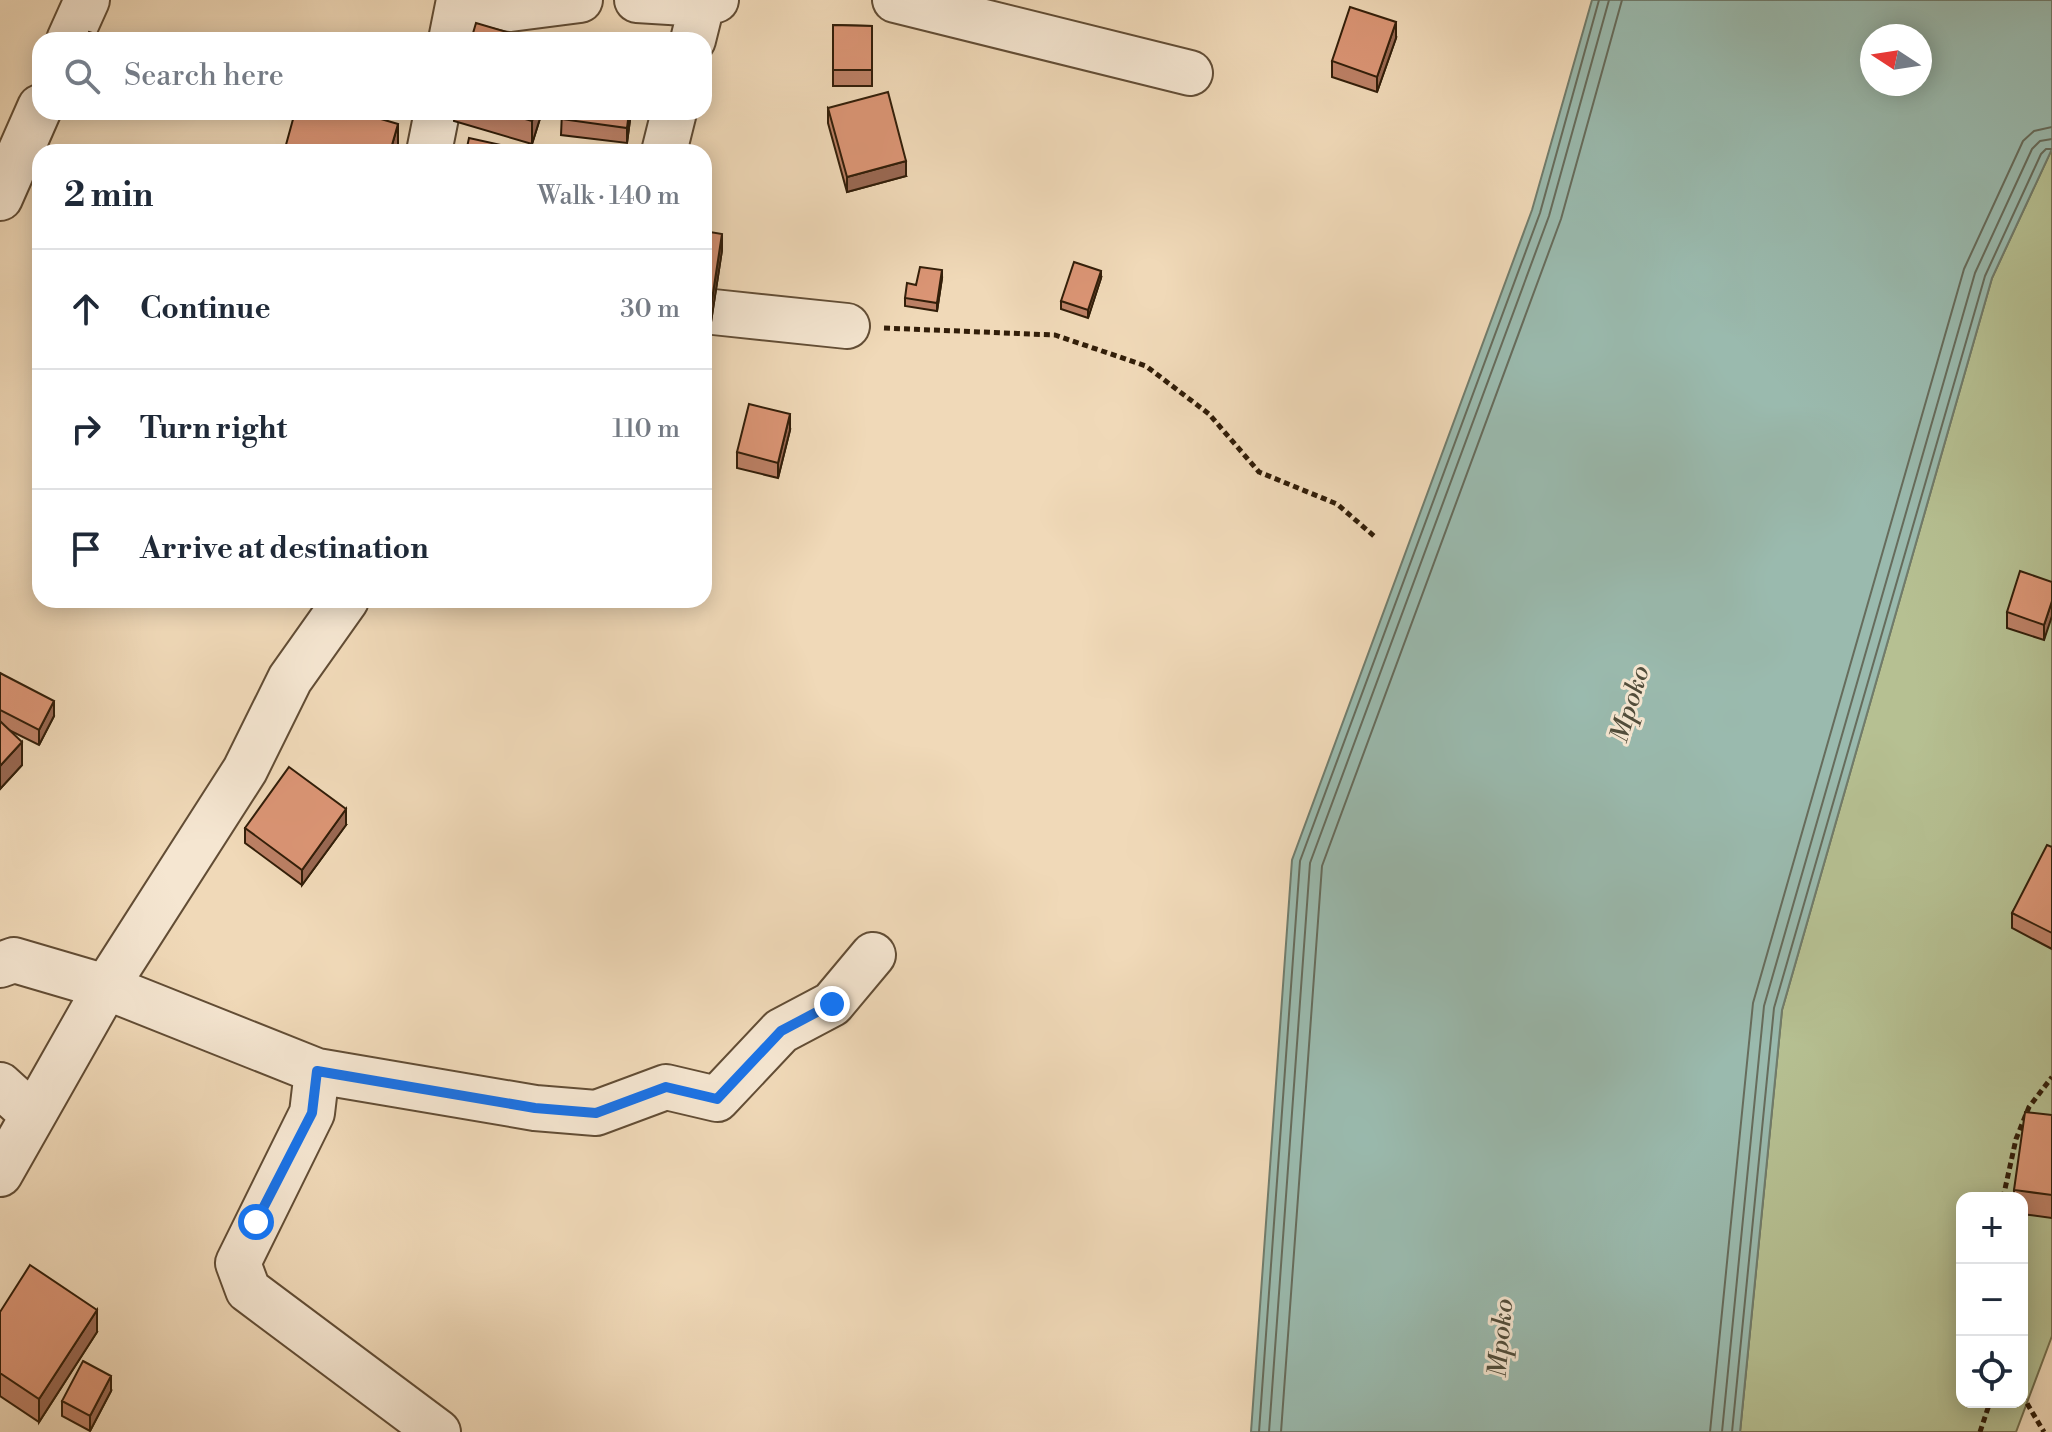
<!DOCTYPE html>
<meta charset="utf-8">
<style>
:root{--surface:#fff;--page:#f2f2f3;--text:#1f2937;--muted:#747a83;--line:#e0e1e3}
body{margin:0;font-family:"Libre Bodoni",serif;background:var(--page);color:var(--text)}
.controls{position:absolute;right:24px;bottom:24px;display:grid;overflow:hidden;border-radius:16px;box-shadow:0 4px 20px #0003}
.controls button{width:72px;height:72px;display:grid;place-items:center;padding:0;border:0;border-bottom:2px solid var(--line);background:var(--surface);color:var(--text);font:40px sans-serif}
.compass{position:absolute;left:1860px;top:24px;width:72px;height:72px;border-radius:50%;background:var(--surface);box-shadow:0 4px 20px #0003;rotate:282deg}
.stop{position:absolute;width:24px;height:24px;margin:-18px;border:6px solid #1a73e8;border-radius:50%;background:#fff}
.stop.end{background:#1a73e8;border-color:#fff;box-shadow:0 2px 8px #0008}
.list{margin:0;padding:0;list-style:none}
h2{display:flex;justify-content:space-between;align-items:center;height:104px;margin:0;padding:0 32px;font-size:34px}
h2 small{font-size:26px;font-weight:400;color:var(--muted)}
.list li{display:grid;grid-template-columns:52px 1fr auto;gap:24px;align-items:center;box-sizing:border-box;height:120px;padding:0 32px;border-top:2px solid var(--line)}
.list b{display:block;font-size:30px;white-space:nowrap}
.list em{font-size:26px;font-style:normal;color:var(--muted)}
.icon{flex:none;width:44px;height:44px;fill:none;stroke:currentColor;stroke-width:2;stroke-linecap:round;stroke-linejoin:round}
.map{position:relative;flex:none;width:2052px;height:1432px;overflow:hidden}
.search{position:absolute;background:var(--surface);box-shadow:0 4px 20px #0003;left:32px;top:32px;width:680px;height:88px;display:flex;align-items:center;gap:20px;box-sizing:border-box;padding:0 28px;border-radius:24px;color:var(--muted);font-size:30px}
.panel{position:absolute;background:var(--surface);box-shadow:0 4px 20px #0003;left:32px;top:144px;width:680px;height:464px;border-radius:24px}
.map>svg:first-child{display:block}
.green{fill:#b6c092;stroke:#746f4e;stroke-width:2;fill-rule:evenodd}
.water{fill:#9abaae;stroke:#707c6c;stroke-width:2;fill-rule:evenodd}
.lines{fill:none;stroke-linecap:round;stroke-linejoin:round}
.shore{stroke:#666c5c;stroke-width:2}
.minor-casing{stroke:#624d35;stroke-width:48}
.path{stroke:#321e09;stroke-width:5;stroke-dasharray:6 4;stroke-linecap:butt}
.minor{stroke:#f5e6d1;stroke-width:44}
.wall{fill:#bc8065;stroke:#321e09;stroke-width:2}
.shaded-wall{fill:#996852;stroke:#321e09;stroke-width:2}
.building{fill:#db9575;stroke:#321e09;stroke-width:2}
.route{stroke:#1a73e8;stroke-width:10}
.labels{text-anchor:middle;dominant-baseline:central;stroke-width:6;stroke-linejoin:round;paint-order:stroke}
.water-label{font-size:26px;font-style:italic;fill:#514d3b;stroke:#f5e6d1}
</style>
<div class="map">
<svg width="2052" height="1432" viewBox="0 0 2052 1432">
<rect width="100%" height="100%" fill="#f0d9b8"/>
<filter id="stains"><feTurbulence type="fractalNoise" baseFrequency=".0025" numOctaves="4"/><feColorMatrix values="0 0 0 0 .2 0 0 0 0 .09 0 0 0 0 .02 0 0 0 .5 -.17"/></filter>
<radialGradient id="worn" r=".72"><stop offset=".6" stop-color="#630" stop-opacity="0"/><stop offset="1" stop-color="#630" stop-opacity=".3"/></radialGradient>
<path class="green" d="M2052,149v1187l-36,96h-276l42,-422 210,-732zM1962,1198h60v204h-60z"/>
<path class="water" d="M1592,0h460v149l-60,129 -210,732 -42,422h-489l41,-572 240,-650zM1872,36h48v48h-48z"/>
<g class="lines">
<path class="shore" d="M1259,1432l41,-571 240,-648 59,-213
M1269,1432l41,-569 239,-647 60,-216
M1281,1432l41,-566 239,-647 61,-219
M1710,1432l43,-429 211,-734 59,-128 11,-10 18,-4
M1722,1432l42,-426 211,-733 57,-124 8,-8 12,-2
M1732,1432l42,-424 211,-732 56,-122 5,-5h6"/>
<defs>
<path id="minor" d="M474,0l36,9 70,-9
M637,0l65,4 14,-4
M895,0l295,73
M69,40l18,-40
M451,40l8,-40
M693,40l9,-36
M429,152l8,-40
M664,152l10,-40
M0,198l40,-91
M704,311l143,15
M0,965l14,-5 92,27 211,84 218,37 61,5 70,-26 51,12 64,-68 51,-27 41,-49
M317,1071l-5,42 -74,150 10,27 190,142
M0,1085l33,30
M0,1174l106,-187 139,-217 45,-91 56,-79"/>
</defs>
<use href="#minor" class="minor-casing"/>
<path class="path" d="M884,328l171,7 91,31 63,48 50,58 78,32 37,32
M2003,1198l13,-59 13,-32 23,-30
M2022,1395l22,37
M1980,1432l10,-30"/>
<use href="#minor" class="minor"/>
</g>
<path class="wall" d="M833,25l39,1v60h-39z
M1396,38l-19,54 -45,-15v-16z
M828,108l78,68 -59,16 -19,-69z
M454,112h88l-10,32 -78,-23z
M562,112h69l-4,31 -66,-8z
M704,231l18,19 -11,72 -7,-1z
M942,278l-5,33 -32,-5v-8l11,-13z
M1101,278l-13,40 -27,-9v-8z
M790,430l-12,48 -41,-10v-16z
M2052,582l-8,58 -37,-12v-16z
M0,673l54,43 -15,29 -30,-15 13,35 -22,24z
M346,825l-44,60 -57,-42v-15z
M2052,847v102l-40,-21v-15z
M2052,1115v103l-30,-4v-16h-8v-8z
M0,1312l97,20 -58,90 -39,-26z
M111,1391l-21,40 -28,-15v-15z"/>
<path class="shaded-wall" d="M1396,22v16l-19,54v-15z
M535,112h7l-10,32v-23z
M629,112h2l-4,31v-15z
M398,124v23l-1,5h-7z
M906,161v15l-59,16v-15z
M722,234v16l-11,72v-16z
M942,270v8l-5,33v-8z
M1101,271v7l-13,40v-8z
M790,414v16l-12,48v-15z
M2052,601v15l-8,24v-15z
M54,701v15l-15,29v-15z
M22,742v23l-22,24v-23z
M346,809v16l-44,60v-15z
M97,1310v22l-58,90v-23z
M111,1376v15l-21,40v-15z"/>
<path class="building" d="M1350,7l46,15 -19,55 -45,-16z
M476,23l58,17h-63z
M833,25l39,1v44h-39z
M89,32l26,8h-28z
M888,92l18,69 -59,16 -19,-69z
M295,112h62l41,12 -8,28h-106z
M501,112h34l-3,9z
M562,112h67l-2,16 -66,-9z
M469,138l64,14h-67z
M704,231l18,3 -11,72 -7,-1z
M1074,262l27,9 -13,39 -27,-9z
M920,267l22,3 -5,33 -32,-5 2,-15 9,2z
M749,404l41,10 -12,49 -41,-11z
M2020,571l32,11v19l-8,24 -37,-13z
M0,673l54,28 -15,29 -39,-20z
M0,721l22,21 -22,24z
M289,767l57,42 -44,61 -57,-42z
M2047,845l5,2v86l-40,-20z
M2025,1112l27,3v80l-38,-5z
M30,1265l67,45 -58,89 -39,-26v-61z
M83,1361l28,15 -21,40 -28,-15z"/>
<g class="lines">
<path class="route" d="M256,1222l56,-109 5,-42 218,37 61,5 70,-26 51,12 64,-68 51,-27"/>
</g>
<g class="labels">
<g class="water-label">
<text transform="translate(1630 704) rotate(-73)">Mpoko</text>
<text transform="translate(1501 1338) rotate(-85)">Mpoko</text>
</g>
</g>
<rect width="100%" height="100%" filter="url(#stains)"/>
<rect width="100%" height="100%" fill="url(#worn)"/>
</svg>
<div class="controls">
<button>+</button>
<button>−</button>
<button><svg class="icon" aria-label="locate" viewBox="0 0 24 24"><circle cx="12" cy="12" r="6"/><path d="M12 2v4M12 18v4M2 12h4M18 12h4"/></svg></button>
</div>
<svg class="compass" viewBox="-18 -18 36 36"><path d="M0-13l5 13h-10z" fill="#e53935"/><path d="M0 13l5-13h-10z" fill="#747a83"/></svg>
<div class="stop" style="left:256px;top:1222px"></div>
<div class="stop end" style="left:832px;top:1004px"></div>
<div class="search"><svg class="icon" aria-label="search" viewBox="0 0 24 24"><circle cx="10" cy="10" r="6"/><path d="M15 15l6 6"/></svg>Search here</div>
<section class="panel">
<h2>2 min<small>Walk · 140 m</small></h2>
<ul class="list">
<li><svg class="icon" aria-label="ahead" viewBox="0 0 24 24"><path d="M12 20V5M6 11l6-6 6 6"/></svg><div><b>Continue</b></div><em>30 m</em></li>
<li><svg class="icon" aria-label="right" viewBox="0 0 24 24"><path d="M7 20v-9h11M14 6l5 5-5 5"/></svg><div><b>Turn right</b></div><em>110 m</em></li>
<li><svg class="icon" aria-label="arrive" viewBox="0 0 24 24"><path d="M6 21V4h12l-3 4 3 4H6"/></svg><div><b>Arrive at destination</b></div></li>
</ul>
</section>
</div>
